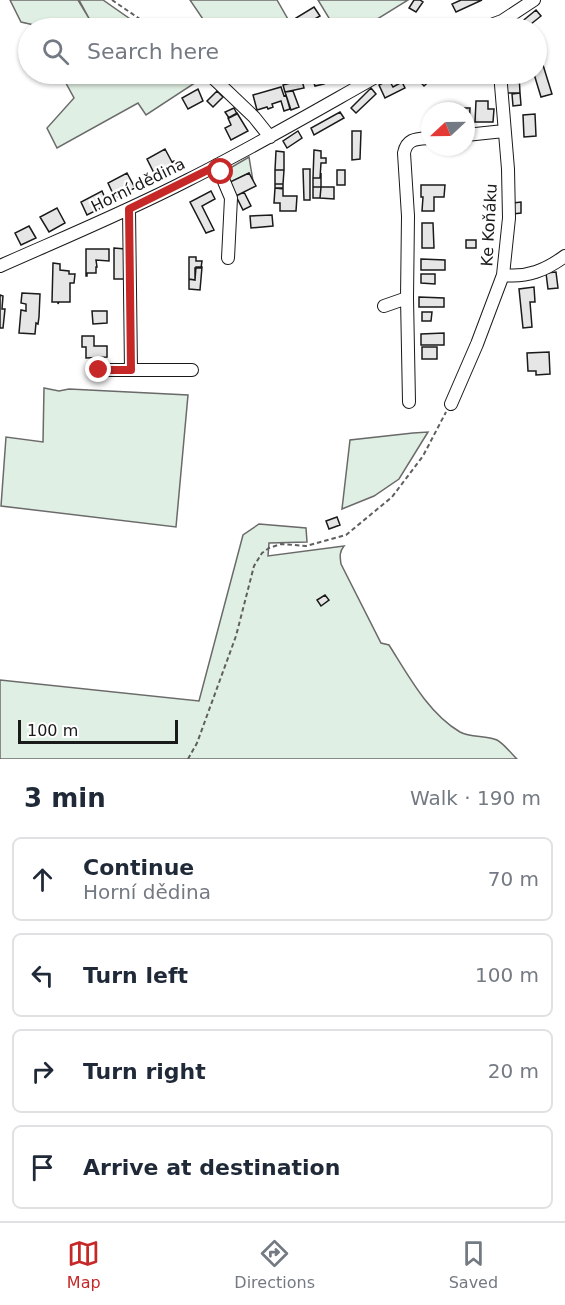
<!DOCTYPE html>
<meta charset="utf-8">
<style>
:root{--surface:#fff;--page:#f6f6f7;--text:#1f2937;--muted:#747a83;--line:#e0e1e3;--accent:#c62828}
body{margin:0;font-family:"DejaVu Sans",sans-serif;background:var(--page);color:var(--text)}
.compass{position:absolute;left:421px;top:102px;width:54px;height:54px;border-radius:50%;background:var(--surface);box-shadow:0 2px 4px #0004;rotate:248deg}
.scale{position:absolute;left:18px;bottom:15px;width:160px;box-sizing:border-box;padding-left:6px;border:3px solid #1a1a1a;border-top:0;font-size:16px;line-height:21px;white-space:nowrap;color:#1a1a1a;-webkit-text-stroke:4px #fff;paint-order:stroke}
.stop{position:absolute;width:18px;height:18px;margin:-14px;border:4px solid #c62828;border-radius:50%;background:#fff}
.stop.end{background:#c62828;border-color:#fff;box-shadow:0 2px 6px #0008}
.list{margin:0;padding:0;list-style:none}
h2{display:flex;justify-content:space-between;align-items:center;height:78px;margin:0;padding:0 24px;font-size:26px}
h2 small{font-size:20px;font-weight:400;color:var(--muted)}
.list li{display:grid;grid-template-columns:39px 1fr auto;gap:18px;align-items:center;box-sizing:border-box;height:84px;margin:0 12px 12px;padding:0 12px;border:2px solid var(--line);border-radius:9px}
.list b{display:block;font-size:22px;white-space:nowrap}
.list p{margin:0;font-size:20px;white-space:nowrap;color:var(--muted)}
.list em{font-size:20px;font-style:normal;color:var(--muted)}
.icon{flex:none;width:33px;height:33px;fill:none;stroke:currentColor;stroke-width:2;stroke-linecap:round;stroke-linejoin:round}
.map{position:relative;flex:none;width:565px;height:759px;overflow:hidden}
.search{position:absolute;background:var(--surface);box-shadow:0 2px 4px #0004;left:18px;right:18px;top:18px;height:66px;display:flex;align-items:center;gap:15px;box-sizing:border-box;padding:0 21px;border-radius:33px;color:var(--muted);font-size:22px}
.sheet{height:462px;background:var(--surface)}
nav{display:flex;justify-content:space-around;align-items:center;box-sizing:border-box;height:84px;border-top:2px solid var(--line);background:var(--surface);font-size:16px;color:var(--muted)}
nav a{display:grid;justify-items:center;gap:3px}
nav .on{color:var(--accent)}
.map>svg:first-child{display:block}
.green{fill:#e0efe3;stroke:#6a6a6a;stroke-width:1.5}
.building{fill:#e6e6e6;stroke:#1a1a1a;stroke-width:1.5}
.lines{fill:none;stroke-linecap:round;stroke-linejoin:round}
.minor-casing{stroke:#1a1a1a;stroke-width:14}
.path{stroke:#5f5f5f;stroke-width:2;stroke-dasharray:4.5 3;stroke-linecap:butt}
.minor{stroke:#fff;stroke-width:12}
.route{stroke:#c62828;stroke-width:8}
.labels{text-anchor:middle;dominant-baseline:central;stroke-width:4.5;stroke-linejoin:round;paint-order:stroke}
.street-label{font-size:16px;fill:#1a1a1a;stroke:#fff}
</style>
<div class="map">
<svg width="565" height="759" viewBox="0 0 565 759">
<rect width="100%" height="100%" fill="#fff"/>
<path class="green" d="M10,0h68l12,20 -11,-20h24l40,28h-106l-3,-3 -13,-3z
M190,0h87l16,28h-84z
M318,0h90l-37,23 -1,-2 -23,7h-12z
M61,74h139l4,3 -58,38 -8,-12 -81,45 -10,-20 27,-30z
M249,157l4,24 -4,-8 -20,10 -4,-12z
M44,388l15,3 10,-2 119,6 -12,132 -175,-21 5,-69 37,5z
M428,432l-29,47 -25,17 -32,13 8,-69 63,-7z
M259,524l47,4 1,14 -38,1 -1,13 76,-10c-5,6 -4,11 -3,18l40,79 8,2c19,30 39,68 71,87 11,6 26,3 37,8 6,3 15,14 20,19h-517v-79l199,21 44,-166z"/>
<path class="building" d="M414,0h6l3,2 -7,10 -7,-4z
M461,0h21l-26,12 -4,-8z
M314,7l6,9 -9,5 2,4 -6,3 -3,-3 -2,2 -6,-9z
M536,10l5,6 -15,12h-12z
M543,65l9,29 -11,3 -7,-23h2v-7z
M311,74h23l1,4 -12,3 1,3 -9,2z
M401,74h9l3,4 -7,4z
M415,74h22l-13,12 -10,-11z
M507,74h14h-2l1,19h-13z
M302,80l2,8 -19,4 -2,-7z
M389,80l4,7 9,-5 3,6 -20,10 -6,-13z
M281,87l3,9 2,-1 4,14 -6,2 -3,-10 -9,3 1,3 -5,2 -1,-2 -10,3 -4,-15z
M371,88l5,6 -20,19 -5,-5z
M198,89l5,12 -15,8 -6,-11z
M217,91l6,6 -10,10 -6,-6z
M293,91l6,16 -8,3 -6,-18z
M520,93l1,12 -8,1 -1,-12z
M476,101h12v8h6l-1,13h-18z
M234,108l3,6 -8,4 -4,-6z
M462,108h8l-1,19h-3v-16h-4z
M340,112l4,6 -30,17 -3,-7z
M237,113l11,18 -17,9 -6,-12 6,-3 -3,-7z
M535,114l1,22 -12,1 -1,-22z
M298,131l4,7 -15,10 -4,-7z
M352,131h9l-1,28 -8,1z
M165,149l7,13 2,-1 1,3 -21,9 -7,-14z
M314,150l7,1v7h5v5h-5l-1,15h-7z
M276,151l8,1v18h-9z
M303,169h7v31h-6z
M275,170h9l-1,14h-8z
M337,170h8v15h-8z
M127,173l8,15 -20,10 -7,-15z
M249,173l7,13 -20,10 -6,-14z
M321,173v14h-8v-9h7z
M275,184h8v5l-8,-1z
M421,185h24l-1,12h-10v14h-12l1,-14h-2z
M313,187h8l-1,11h-7z
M321,187h13v12l-14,-1z
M275,188h8v8h14l-1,15h-16v-8h-6z
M102,191l3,7 -3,2 3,6 -18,9 -6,-13z
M211,191l4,8 -13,7 12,24 -8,3 -16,-31z
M244,192l7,14 -8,4 -7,-14z
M521,202v11l-8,1v-11z
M57,208l8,15 -16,9 -9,-15z
M272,215l1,11 -22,2 -1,-12z
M422,223h11l1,25h-12z
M29,226l7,12 -15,7 -6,-12z
M466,240h10v8h-10z
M114,248l11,1v30h-11z
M86,249h23v12l-13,-1 1,7h-1v6h-9v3h-1z
M189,257h7v4h6l-1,7h-6v12l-6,-1z
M421,259l24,1v10h-24z
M53,263l7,1v6l9,1v3h6l-1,9h-4v19h-11l-1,2v-2h-6z
M196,267h6l-2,23 -11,-1v-10l6,1z
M556,272l2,16 -10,1 -2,-16z
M421,274h14v10l-14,-1z
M534,287l1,15h-5l2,25 -9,1 -4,-39z
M22,293l18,1 -1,23 -1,7 -2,-1 -1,11 -16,-1 2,-23 5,1v-7l-5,-1z
M0,295l3,1 -1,13h3l-2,19h-3z
M419,297l25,1v9h-25z
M92,311h15v12l-14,1z
M422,312h10l-1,9h-9z
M444,333v12h-23v-11z
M82,336h12v10h13v11l-21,1v-11h-4z
M422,347h15v12h-15z
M549,352l1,22 -14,1v-4h-8l-1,-18z
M337,517l3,8 -11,4 -3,-8z
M325,595l4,5 -8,6 -4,-6z"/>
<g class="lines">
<defs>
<path id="minor" d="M363,28h3
M483,28l19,-7 32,-21
M209,74l45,43 16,20
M466,135l38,-4
M217,165l14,33 -3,60
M0,266c63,-28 126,-54 188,-86 66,-33 129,-70 193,-106
M503,275c24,3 43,-5 62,-19
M384,306l23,-8
M99,370h32l-2,-161
M131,370h61
M409,402l-2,-104 1,-82 -4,-63c3,-15 13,-14 26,-15
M451,404l26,-60 26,-69 6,-57 -1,-49 -7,-84v-11"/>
</defs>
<use href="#minor" class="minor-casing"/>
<path class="path" d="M112,0l41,28
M188,759l9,-16 39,-107 18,-70 8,-13 7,-5 12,-4 25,2 40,-11 46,-38 31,-41 23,-44"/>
<use href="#minor" class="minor"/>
</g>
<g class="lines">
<path class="route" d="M99,370h32l-2,-161 89,-44 3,7"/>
</g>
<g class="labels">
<g class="street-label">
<text transform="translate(138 185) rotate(-26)">Horní dědina</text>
<text transform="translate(489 225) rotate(-87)">Ke Koňáku</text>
</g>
</g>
</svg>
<svg class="compass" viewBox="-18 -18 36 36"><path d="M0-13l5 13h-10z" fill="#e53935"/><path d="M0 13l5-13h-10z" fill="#747a83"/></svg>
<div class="scale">100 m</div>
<div class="stop" style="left:221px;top:172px"></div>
<div class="stop end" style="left:99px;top:370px"></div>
<div class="search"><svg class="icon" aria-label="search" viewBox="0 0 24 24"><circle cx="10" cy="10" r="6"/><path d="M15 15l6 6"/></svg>Search here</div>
</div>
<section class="sheet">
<h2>3 min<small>Walk · 190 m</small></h2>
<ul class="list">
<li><svg class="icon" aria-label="ahead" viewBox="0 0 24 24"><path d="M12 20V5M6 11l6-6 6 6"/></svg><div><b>Continue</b><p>Horní dědina</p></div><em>70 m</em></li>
<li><svg class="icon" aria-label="left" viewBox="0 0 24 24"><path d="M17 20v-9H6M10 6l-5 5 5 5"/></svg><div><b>Turn left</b></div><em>100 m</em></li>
<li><svg class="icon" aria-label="right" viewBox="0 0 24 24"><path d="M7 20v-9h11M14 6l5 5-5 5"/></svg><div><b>Turn right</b></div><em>20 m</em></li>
<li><svg class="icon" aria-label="arrive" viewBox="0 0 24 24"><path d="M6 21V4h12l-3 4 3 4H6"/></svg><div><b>Arrive at destination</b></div></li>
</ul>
</section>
<nav>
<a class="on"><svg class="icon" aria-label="map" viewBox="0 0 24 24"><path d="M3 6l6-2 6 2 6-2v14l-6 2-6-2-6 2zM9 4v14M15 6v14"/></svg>Map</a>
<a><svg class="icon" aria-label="directions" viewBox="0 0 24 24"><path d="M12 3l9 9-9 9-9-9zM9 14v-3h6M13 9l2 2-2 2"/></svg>Directions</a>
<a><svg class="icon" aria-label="saved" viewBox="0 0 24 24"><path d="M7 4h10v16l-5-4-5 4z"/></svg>Saved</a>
</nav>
